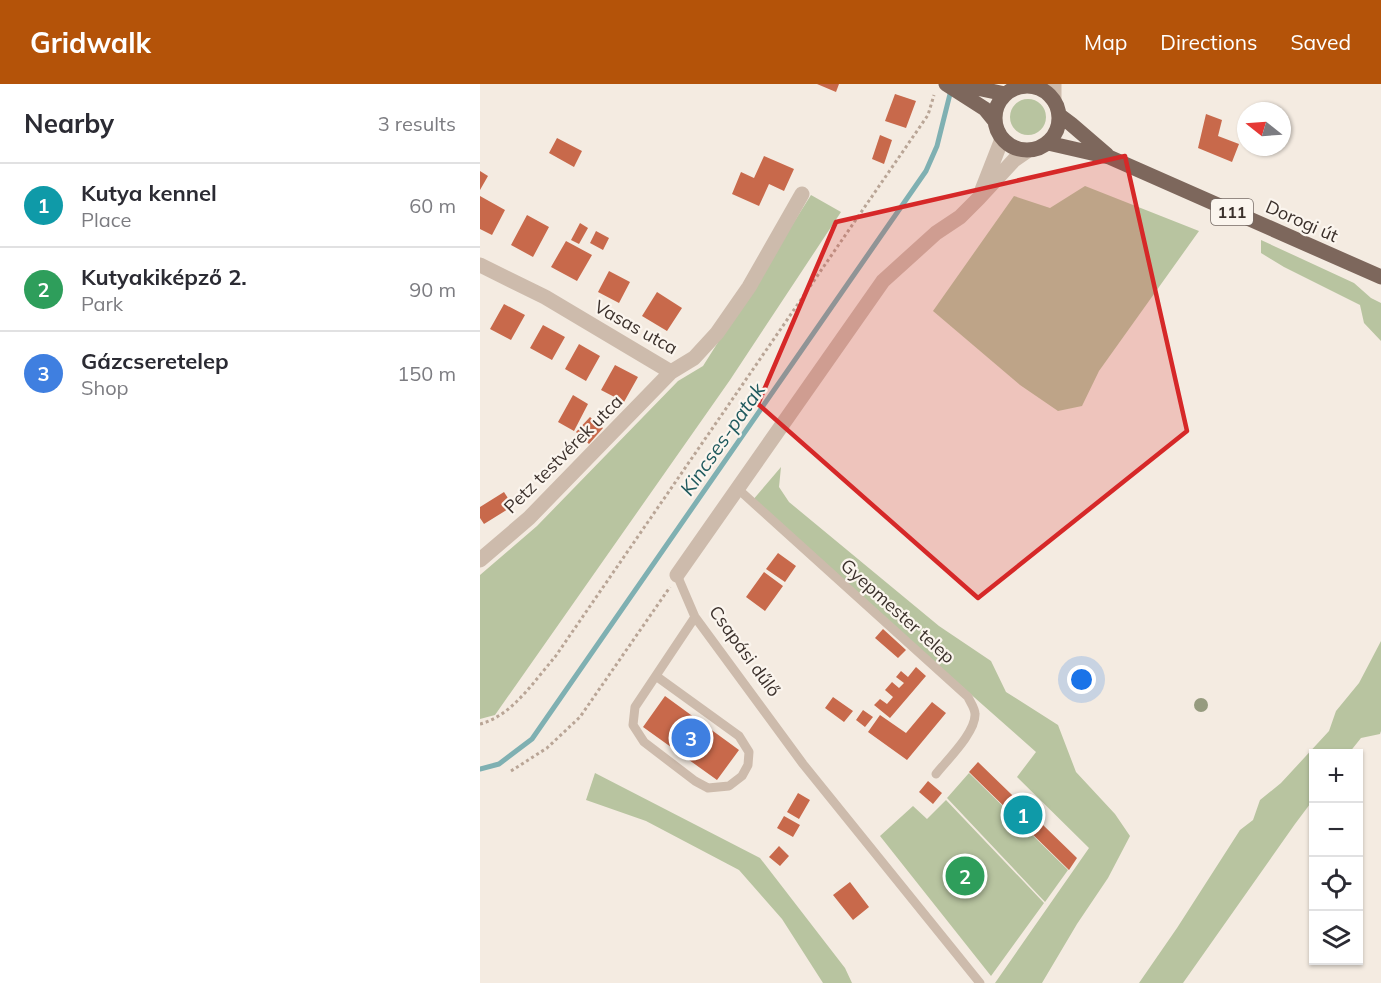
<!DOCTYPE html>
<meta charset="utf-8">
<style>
:root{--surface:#fff;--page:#f7f7f7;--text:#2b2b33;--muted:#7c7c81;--line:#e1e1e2;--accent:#b45309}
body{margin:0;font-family:Mulish,sans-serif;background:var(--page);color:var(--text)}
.controls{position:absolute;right:18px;bottom:18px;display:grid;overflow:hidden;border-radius:0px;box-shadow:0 2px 4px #0004}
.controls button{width:54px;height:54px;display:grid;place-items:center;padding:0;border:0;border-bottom:2px solid var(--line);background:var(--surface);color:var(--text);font:30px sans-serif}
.compass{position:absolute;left:757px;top:18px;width:54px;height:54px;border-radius:50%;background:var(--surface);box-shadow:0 2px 4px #0004;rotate:287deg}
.you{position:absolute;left:602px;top:596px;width:21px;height:21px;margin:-15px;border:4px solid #fff;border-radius:50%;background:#1a73e8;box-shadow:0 0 0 9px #1a73e833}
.badge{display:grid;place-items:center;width:39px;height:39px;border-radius:50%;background:var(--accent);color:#fff;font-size:20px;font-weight:700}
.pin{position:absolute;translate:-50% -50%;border:3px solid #fff;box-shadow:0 2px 6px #0006}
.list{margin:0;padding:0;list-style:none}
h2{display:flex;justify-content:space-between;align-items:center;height:78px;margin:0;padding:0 24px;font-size:26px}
h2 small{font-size:20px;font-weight:400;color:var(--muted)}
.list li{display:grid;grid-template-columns:39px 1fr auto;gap:18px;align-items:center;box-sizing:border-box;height:84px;padding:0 24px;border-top:2px solid var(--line)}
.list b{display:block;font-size:22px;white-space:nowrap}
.list p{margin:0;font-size:20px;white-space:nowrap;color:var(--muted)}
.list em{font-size:20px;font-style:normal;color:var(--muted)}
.icon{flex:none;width:33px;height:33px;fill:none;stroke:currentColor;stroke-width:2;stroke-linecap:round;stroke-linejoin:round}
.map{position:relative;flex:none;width:901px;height:899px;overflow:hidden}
header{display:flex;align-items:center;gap:36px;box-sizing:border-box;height:84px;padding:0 30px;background:var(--accent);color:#fff}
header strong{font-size:28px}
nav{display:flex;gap:33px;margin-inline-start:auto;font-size:21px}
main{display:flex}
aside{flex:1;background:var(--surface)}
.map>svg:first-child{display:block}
.green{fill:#b8c4a0}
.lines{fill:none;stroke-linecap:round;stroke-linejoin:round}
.stream{stroke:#7fb0b2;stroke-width:5}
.building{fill:#c8694b}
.path{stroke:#b9a596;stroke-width:3;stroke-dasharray:3 3;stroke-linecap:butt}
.service{stroke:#cdbbac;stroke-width:9}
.minor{stroke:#cdbbac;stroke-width:15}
.primary{stroke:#7d675c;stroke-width:15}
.tree{fill:#969b7f}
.marked{fill:#d62828;fill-opacity:0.2;stroke:#d62828;stroke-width:4.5;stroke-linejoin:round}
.labels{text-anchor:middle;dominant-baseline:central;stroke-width:4.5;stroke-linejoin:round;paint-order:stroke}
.shield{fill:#fbf5ee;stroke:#756b66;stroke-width:1.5}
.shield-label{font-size:16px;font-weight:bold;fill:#3b302b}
.street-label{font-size:18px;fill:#3b302b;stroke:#fbf5ee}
.water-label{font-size:20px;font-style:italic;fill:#1f5a5e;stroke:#fbf5ee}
</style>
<header>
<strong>Gridwalk</strong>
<nav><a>Map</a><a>Directions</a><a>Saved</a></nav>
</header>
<main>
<aside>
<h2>Nearby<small>3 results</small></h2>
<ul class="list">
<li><span class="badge" style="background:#0f9aa8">1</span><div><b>Kutya kennel</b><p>Place</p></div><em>60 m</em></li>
<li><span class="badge" style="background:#2e9e5b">2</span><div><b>Kutyakiképző 2.</b><p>Park</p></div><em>90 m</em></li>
<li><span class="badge" style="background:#3f7fe0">3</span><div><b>Gázcseretelep</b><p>Shop</p></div><em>150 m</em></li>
</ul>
</aside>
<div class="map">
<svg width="901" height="899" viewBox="0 0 901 899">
<rect width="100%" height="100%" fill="#f4ebe1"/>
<path class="green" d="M530 33a18 18 0 1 1 36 0a18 18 0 1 1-36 0Z
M605,102l114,45 -100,140 -17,35 -24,5 -38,-26 -87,-74 81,-115 36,12z
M331,111l30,17 -111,168 -235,335 -15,4v-144l57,-49 141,-145 25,-15z
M781,156l93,43 17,15 10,5v38l-17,-18 -4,-18 -76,-38 -23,-14z
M301,383l-2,20 10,15 150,124 52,35 15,31 52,33 18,47 39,42 15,22 -22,42 -31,46 -35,59h-47l94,-135 -72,-71 19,-25 -284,-251z
M901,557v90l-1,3 -19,4 -12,15 -35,1 -1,46 -18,24 -112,159h-44l38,-55 63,-98 13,-10 7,-20 21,-17 48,-52 7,-20 23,-28z
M115,689l165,85 85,110 7,15h-29l-41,-64 -43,-49 -93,-49 -60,-21z
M489,689l99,97 -23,32 -98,-104z
M466,716l98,103 -53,73 -111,-140 33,-30 14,13z"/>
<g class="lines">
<path class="stream" d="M0,685l19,-5 33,-25 394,-568 11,-25 13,-52"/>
</g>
<path class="building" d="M337,0h22l-3,8z
M415,10l21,7 -10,27 -21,-7z
M726,30l16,6 -4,16 21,8 -7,18 -34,-14z
M400,51l12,5 -8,24 -12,-5z
M77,54l25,13 -8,16 -25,-14z
M284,72l30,13 -10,22 -15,-7 -10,22 -27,-12 9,-22 13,6z
M0,87l8,5 -8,14z
M0,112l25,14 -13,25 -12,-6z
M47,131l22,12 -16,30 -22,-12z
M100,139l8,5 -9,16 -8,-4z
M116,147l13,7 -6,12 -13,-7z
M86,157l26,14 -15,26 -26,-14z
M129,187l21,11 -11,21 -21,-11z
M177,208l25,16 -15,23 -25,-15z
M24,220l21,11 -14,25 -21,-11z
M63,241l22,12 -13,23 -22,-12z
M99,260l21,12 -14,25 -21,-12z
M135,281l23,12 -14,25 -23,-12z
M93,311l15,9 -14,27 -16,-9z
M110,333l13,11 -14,16 -13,-12z
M24,408l9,14 -29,18 -4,-6v-11z
M298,469l18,13 -11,16 -19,-13z
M284,488l19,14 -18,25 -19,-14z
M403,545l23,21 -8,8 -23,-20z
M436,583l10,9 -36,42 -16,-13 6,-6 7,5 6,-7 -8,-7 7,-8 7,6 5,-5 -8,-6 5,-6 7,6z
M185,612l74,54 -22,30 -74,-53z
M353,613l20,14 -9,11 -19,-14z
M452,618l14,11 -39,47 -39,-28 12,-17 26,18z
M383,626l10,7 -8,10 -9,-7z
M498,678l99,96 -8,12 -100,-98z
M448,697l14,12 -9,11 -14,-12z
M318,709l12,7 -11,19 -12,-7z
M304,732l16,9 -7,12 -16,-9z
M299,762l10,10 -9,10 -11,-9z
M370,798l19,25 -16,13 -20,-25z"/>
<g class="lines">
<path class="path" d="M0,640c32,-8 54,-43 75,-67l373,-542 6,-20
M31,687l36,-23 33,-31 90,-130"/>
<path class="service" d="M258,405l230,208c2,5 7,11 7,17 1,18 -28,46 -39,60
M197,491l18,42 108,147 177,219
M176,592l83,60 10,16 -1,13 -6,11 -13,10 -21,2 -13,-7 -51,-39 -11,-17 2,-18 60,-90"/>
<path class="minor" d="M574,0v17
M545,2l1,-2
M502,106l20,-51
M0,181l65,32 126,75
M0,476l49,-42 142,-146 23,-14 23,-25 32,-46 53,-93
M197,491l206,-294 53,-48 24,-16 19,-19 35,-38 13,-9"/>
<path class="primary" d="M466,0l39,25 9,11
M478,0l47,10
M515 34a32 32 0 1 1 64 0a32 32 0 1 1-64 0Z
M579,31l12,9 36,31
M568,59l61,14 272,120"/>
</g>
<circle class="tree" cx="721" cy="621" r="7"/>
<path class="marked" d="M645,72l62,275 -209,167 -220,-194 78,-182z"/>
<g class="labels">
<rect class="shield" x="731" y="115" width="42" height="26" rx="4.5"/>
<g class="shield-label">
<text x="752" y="128">111</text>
</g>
<g class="street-label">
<text transform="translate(822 137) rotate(24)">Dorogi út</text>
<text transform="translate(156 243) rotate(29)">Vasas utca</text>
<text transform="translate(83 370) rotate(-45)">Petz testvérek utca</text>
<text transform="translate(418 527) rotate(42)">Gyepmester telep</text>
<text transform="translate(265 567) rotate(54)">Csapási dűlő</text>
</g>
<g class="water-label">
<text transform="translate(242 355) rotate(-55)">Kincses-patak</text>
</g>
</g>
</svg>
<div class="controls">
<button>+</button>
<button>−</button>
<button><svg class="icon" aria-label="locate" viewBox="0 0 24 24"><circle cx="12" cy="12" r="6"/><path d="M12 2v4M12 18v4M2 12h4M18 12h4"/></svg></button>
<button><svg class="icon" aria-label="layers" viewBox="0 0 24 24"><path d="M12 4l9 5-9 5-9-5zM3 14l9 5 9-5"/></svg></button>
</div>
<svg class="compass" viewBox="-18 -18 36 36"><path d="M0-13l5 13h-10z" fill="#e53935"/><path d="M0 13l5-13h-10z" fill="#7c7c81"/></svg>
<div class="you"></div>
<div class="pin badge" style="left:543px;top:731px;background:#0f9aa8">1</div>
<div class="pin badge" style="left:485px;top:792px;background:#2e9e5b">2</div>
<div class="pin badge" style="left:211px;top:654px;background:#3f7fe0">3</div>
</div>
</main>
